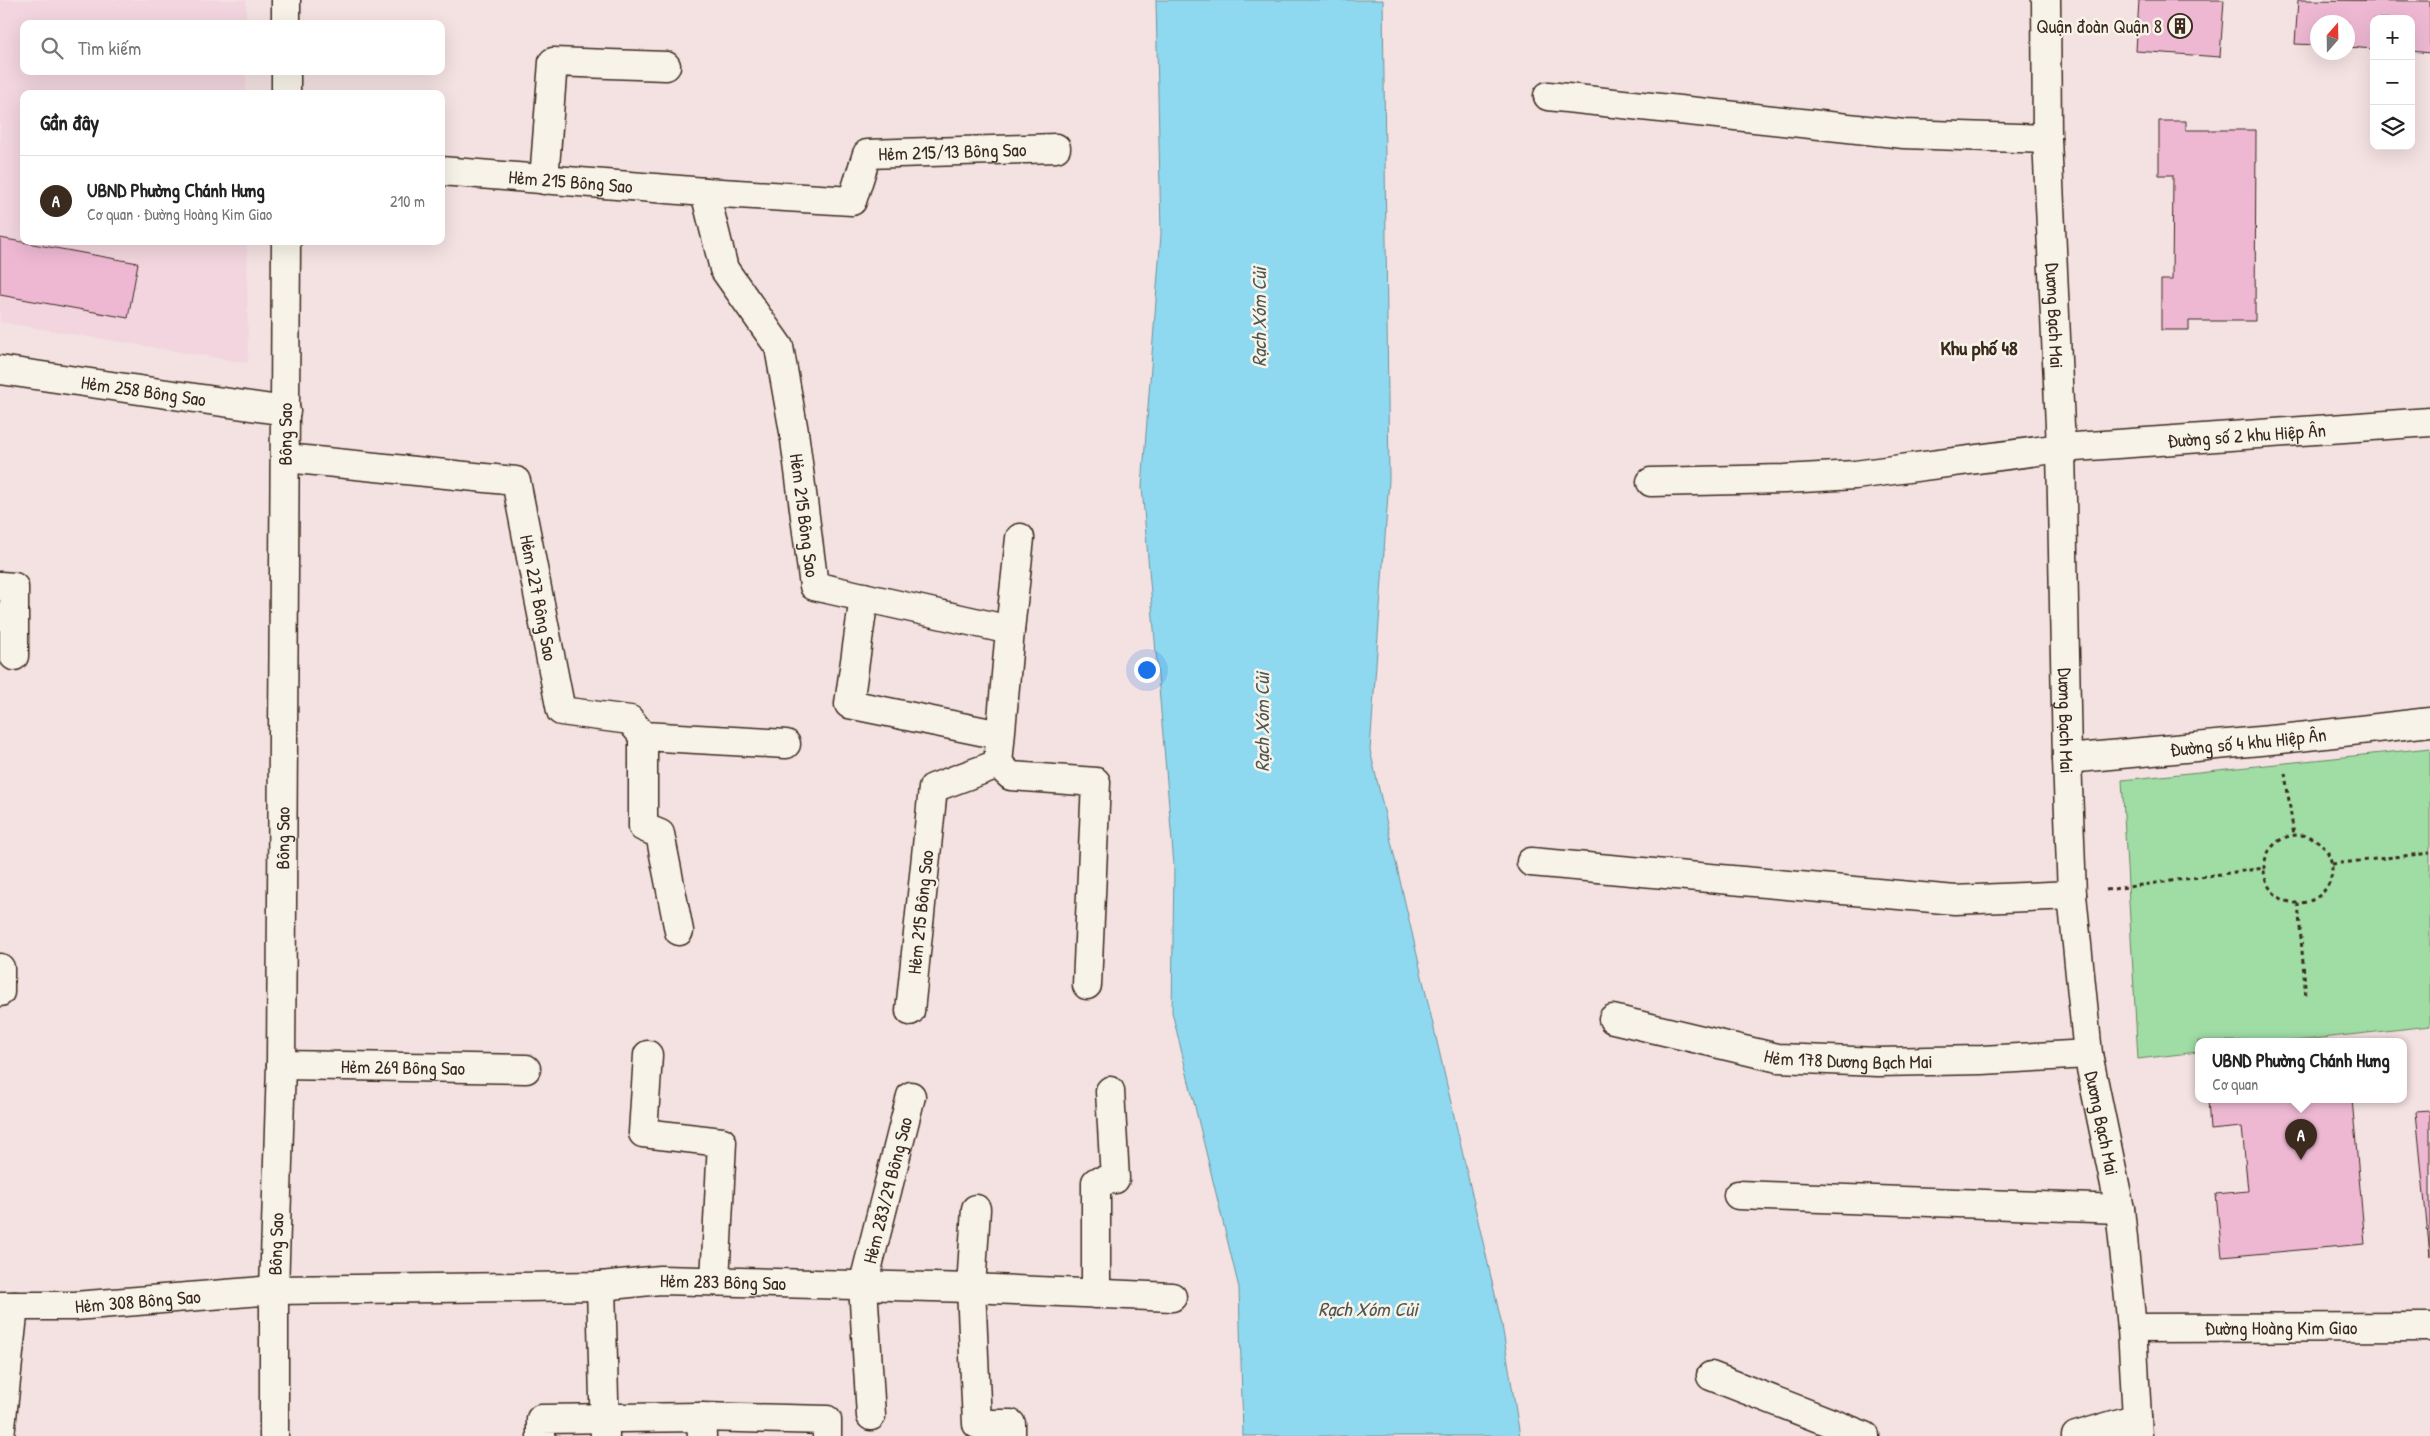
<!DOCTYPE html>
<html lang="vi">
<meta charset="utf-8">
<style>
:root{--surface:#fff;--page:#f2f2f2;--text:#222;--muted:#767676;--line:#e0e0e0;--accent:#3b2a1e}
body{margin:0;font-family:"Patrick Hand",sans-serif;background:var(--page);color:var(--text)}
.controls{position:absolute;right:15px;top:15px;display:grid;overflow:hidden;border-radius:10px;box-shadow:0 5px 20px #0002}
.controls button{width:45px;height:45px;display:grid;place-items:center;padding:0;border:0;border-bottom:1px solid var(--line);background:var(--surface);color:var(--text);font:25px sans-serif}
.compass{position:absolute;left:2310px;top:15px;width:45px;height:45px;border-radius:50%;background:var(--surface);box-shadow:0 5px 20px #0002;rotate:20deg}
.you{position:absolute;left:1146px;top:669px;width:18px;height:18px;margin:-12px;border:4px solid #fff;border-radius:50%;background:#1a73e8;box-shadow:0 0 0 8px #1a73e833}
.badge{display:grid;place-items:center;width:32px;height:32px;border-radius:50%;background:var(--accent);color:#fff;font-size:16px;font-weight:700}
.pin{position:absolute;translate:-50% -41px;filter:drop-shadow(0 1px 2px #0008)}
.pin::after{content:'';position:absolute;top:26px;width:18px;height:15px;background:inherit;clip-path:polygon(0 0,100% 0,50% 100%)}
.popup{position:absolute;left:2195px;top:1038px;width:212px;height:65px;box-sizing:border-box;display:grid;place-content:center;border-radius:10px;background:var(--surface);filter:drop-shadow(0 1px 4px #0005);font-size:16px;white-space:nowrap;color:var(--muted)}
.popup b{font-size:19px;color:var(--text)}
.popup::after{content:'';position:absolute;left:50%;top:100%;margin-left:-10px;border:10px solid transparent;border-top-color:var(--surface)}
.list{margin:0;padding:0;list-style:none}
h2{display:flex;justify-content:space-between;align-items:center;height:65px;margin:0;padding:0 20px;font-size:21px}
h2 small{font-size:16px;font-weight:400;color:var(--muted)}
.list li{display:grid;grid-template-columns:32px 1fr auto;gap:15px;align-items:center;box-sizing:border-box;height:90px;padding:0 20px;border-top:1px solid var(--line)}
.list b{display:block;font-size:19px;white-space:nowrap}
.list p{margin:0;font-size:16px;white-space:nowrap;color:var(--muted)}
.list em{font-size:16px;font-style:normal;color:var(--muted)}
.icon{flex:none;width:28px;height:28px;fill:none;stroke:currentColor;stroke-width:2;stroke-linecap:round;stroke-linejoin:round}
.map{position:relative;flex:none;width:2430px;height:1436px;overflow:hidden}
.search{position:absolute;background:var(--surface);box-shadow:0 5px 20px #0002;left:20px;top:20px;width:425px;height:55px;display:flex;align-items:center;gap:12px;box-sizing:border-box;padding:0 18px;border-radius:10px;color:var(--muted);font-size:19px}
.panel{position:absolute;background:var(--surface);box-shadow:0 5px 20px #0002;left:20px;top:90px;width:425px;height:155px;border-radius:10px}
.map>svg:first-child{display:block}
.built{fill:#f2d5de}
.green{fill:#9fdda5;stroke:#6d8462}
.water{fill:#8fd9f0;stroke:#6d939c}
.building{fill:#eeb8d3;stroke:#3b2a1e}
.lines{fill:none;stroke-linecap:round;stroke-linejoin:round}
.minor-casing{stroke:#3b2a1e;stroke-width:31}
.path{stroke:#3b2a1e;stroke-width:3;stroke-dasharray:4 4;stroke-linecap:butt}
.minor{stroke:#f7f3e8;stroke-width:28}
.labels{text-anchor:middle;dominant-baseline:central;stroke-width:5;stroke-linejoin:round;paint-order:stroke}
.poi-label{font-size:19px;fill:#3b2a1e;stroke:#f7f3e8;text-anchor:end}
.street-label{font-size:19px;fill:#3b2a1e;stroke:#f7f3e8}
.water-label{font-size:20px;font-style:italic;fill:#505652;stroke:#f7f3e8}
.neighbourhood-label{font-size:20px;font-weight:bold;fill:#3b2a1e;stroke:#f7f3e8}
</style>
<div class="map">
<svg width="2430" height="1436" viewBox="0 0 2430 1436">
<rect width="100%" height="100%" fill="#f4e1e2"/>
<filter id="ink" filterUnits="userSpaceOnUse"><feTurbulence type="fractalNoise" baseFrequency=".02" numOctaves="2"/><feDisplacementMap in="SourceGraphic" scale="10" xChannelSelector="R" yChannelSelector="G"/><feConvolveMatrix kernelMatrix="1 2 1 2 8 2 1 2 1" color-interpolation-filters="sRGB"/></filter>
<g filter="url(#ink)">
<path class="built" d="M0,0h246v24h-222v47h222v23h-222v147h223l1,122 -248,-41z"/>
<path class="green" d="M2430,748v278l-135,15h-97v11l-60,7 -16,-279z"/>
<path class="water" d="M1156,0h227l6,480 -19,270 132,575 18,111h-277l-4,-148 -67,-276 2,-147 -32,-378 19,-253z"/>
<path class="building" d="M2139,0h85l-4,57 -84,-6z
M2298,0l132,1v52l-19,-2v-32h-37v30l-26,-2v-25h-30v23l-23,-1z
M2159,121h27v9h70l-1,191h-66v9h-28v-50h11l1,-105h-14z
M0,238l138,25 -10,55 -128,-23z
M2208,1099h144l13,145 -143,13 -6,-63 32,-3 -6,-64 -32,3z
M2430,1111v145l-14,-144z"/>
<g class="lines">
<defs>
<g id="minor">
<path d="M286,0v24"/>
<path id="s1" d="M2046,0l1,139 14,309 6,311 5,136 16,159 32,155 12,119 6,108"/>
<path d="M286,71v23"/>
<path d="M1548,96l356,38 143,5"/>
<path id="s2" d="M441,171l264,21 19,77 55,78 15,85 20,154 196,44 -12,134 -65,24 -23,223"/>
<path d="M544,180l9,-118 113,4"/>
<path id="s3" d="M705,192l147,9 15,-47 189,-6"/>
<path id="s4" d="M0,370l286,41"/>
<path id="s5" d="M286,458l230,23 45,230 69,9 13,16 143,8"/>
<path id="s6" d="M1651,482l133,-3 71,-4 206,-27 369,-26"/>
<path d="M0,586l14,1v69"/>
<path d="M864,597l-15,107 151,31"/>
<path d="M1010,630l10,-92"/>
<path d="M643,736v91l17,7 19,97"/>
<path id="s7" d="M2067,759l214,-20 149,-17"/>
<path d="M998,764l13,12 85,6 -9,203"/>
<path d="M1531,862l424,38 117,-5"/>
<path d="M0,968v24"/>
<path id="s8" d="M1613,1019l165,39 100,4 104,-2 106,-6"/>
<path d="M648,1055l-5,78 79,9 -7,139"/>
<path id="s9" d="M281,1065l245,4"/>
<path d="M1738,1195l382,14"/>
<path d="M976,1209l-5,79 6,136h34v12"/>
<path d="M601,1286l4,150"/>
<path d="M1096,1294v-112l19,-3 -5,-88"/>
<path id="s10" d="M0,1306h75l199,-16 327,-4 59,-6 311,8 201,9"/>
<path id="s11" d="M2132,1328l298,-1"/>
<path d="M1711,1376l154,60"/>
<path id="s12" d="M871,1416l-8,-130 48,-190"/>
<path d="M701,1417l126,3v16"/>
<path d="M0,1436l14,-130"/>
<path id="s13" d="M274,1436v-146l7,-225 5,-824"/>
<path d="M541,1436v-17l160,-2 1,19"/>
<path d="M2076,1436l61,-18"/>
</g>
</defs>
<use href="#minor" class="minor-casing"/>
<path class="path" d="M2285,773l9,63
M2264 869a34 34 0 1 1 68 0a34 34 0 1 1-68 0Z
M2332,864l98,-11
M2106,890l158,-22
M2298,903l8,95"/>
<use href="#minor" class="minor"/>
</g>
</g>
<defs>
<symbol id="building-ring" viewBox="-11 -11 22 22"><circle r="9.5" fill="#f7f3e8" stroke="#3b2a1e" stroke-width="1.5"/><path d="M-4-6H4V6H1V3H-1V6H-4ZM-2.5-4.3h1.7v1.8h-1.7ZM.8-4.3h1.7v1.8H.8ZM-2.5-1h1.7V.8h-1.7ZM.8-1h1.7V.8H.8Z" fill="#3b2a1e"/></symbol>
</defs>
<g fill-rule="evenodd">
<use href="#building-ring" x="2166" y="12" width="28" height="28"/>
</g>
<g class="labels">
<g class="poi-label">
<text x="2162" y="26">Quận đoàn Quận 8</text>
</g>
<g class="street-label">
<text stroke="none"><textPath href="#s3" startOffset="282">Hẻm 215/13 Bông Sao</textPath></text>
<text stroke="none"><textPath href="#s2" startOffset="130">Hẻm 215 Bông Sao</textPath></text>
<text stroke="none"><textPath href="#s1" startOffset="316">Dương Bạch Mai</textPath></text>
<text stroke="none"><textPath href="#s4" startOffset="145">Hẻm 258 Bông Sao</textPath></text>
<text stroke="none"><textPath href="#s13" startOffset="1002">Bông Sao</textPath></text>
<text stroke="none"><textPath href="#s6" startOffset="598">Đường số 2 khu Hiệp Ân</textPath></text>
<text stroke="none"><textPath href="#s2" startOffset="610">Hẻm 215 Bông Sao</textPath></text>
<text stroke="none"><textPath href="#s5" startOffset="350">Hẻm 227 Bông Sao</textPath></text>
<text stroke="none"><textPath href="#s1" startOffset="721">Dương Bạch Mai</textPath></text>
<text stroke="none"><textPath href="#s7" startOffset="182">Đường số 4 khu Hiệp Ân</textPath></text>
<text stroke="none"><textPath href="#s13" startOffset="598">Bông Sao</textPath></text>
<text transform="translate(920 912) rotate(-84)">Hẻm 215 Bông Sao</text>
<text stroke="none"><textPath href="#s8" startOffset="240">Hẻm 178 Dương Bạch Mai</textPath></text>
<text stroke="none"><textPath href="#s9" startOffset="122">Hẻm 269 Bông Sao</textPath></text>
<text stroke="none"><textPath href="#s1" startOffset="1126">Dương Bạch Mai</textPath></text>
<text stroke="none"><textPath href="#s12" startOffset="229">Hẻm 283/29 Bông Sao</textPath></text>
<text stroke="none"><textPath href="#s13" startOffset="192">Bông Sao</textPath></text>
<text stroke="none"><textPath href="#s10" startOffset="724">Hẻm 283 Bông Sao</textPath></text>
<text stroke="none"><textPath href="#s10" startOffset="138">Hẻm 308 Bông Sao</textPath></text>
<text stroke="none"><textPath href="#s11" startOffset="149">Đường Hoàng Kim Giao</textPath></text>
</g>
<g class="water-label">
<text transform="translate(1258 317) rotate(-90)">Rạch Xóm Củi</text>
<text transform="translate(1261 722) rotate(-90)">Rạch Xóm Củi</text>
<text x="1368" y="1308">Rạch Xóm Củi</text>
</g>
<g class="neighbourhood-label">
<text x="1979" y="347">Khu phố 48</text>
</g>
</g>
</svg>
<div class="controls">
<button>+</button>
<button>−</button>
<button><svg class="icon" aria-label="layers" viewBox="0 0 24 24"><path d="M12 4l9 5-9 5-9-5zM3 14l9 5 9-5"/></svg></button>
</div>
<svg class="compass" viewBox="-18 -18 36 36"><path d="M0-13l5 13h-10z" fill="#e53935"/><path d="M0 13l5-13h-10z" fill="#767676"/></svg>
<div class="you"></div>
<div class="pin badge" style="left:2301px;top:1160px">A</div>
<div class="popup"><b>UBND Phường Chánh Hưng</b>Cơ quan</div>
<div class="search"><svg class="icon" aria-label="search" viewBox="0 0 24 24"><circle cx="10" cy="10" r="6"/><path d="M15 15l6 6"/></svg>Tìm kiếm</div>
<section class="panel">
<h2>Gần đây<small></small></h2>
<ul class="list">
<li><span class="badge">A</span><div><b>UBND Phường Chánh Hưng</b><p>Cơ quan · Đường Hoàng Kim Giao</p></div><em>210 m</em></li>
</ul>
</section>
</div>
